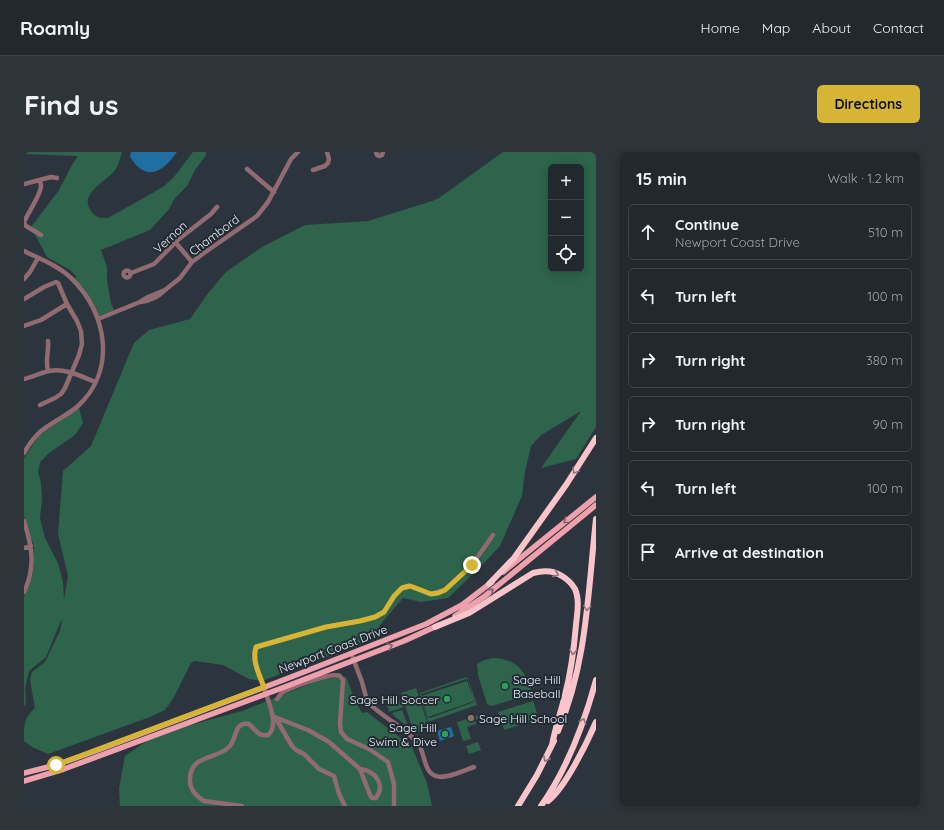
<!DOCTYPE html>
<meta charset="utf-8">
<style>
:root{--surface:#21282e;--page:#2d343a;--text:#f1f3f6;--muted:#a2a6aa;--line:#3e444a;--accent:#d6b534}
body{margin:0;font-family:Quicksand,sans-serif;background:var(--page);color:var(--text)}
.controls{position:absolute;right:12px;top:12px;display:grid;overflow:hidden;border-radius:6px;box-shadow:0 2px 10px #0003}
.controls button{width:36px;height:36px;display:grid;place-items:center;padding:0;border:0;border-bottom:1px solid var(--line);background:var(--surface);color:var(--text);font:20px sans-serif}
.stop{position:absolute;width:12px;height:12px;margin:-9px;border:3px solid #d6b534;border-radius:50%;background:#fff}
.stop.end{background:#d6b534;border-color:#fff;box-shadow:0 1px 4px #0008}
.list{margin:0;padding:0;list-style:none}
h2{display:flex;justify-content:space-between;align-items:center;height:52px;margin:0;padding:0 16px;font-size:17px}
h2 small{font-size:13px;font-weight:400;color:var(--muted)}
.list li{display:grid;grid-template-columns:26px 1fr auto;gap:12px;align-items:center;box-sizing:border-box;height:56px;margin:0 8px 8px;padding:0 8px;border:1px solid var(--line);border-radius:6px}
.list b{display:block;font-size:15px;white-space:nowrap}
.list p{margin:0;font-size:13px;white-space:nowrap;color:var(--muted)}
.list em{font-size:13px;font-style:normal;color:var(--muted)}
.icon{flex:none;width:22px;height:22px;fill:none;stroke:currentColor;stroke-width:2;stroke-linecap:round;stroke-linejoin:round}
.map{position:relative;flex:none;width:572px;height:654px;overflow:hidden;border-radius:6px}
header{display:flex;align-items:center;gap:24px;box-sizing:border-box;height:56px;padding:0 20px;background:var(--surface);border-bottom:1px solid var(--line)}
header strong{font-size:19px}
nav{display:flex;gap:22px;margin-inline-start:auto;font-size:14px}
.intro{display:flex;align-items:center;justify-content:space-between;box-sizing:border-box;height:96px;padding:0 24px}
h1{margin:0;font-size:28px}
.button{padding:10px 18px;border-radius:6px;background:var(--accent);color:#111;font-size:14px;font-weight:700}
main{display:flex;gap:24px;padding:0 24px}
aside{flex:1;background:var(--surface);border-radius:6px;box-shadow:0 2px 10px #0003}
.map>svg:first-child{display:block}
.green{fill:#2d644b;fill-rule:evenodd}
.water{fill:#206fa2}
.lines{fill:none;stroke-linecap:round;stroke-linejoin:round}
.minor{stroke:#916b71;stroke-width:4.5}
.major{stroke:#eea1ad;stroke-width:5.5}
.highway{stroke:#fbc3ca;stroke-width:6}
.oneway{stroke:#8e777f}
.oneway2{stroke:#7e606a}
.route{stroke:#d6b534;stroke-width:5}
.leisure-dot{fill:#2e9e5b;stroke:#222b34;stroke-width:1.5}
.education-dot{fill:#8d6e63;stroke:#222b34;stroke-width:1.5}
.labels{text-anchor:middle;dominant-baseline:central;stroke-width:4;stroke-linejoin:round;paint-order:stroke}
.street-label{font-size:12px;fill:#ebf0f6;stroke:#222b34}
.poi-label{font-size:12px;fill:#ebf0f6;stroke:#222b34;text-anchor:start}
</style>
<header>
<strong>Roamly</strong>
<nav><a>Home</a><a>Map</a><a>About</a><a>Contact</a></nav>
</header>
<div class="intro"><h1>Find us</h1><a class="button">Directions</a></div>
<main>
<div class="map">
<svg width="572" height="654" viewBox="0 0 572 654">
<rect width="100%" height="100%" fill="#2c353e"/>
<path class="green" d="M0,0h98c-2,6 -3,13 -7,18 -8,11 -37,24 -24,41 5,7 9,7 17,7l55,-31 11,-10 19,-25h13v3l-11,15 -8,16 -12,12 -6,11 -19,21 -49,20 6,17v13l4,23 3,7 -15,6 -14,-26 -11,-12 3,-1 -7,-7 -23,-13 -16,-30 28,-37 13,-25 6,-9 -54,-2z
M479,0h93v275l-20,32 -35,9 40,-57 -40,24 -10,11 -6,26 -3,24 -22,50 -16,17 -36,35 -27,4 -18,-4 -23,27 -6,14 -112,42 -13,-2 -26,-14 -28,-4 -4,2 -17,34 -9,13 -15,7 -102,37 -16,-7 -8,-6c0,-17 0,-23 11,-33l-5,-28 2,-8 13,-10 15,-31 2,-13 -16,39 -17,14 -4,19 1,12 -2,5v-110l8,-20 2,-14v-16l-10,-31v-58l14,-21 17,-14 24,-15 4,15 -8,12 -26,18 -9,9 -2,10 3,11 1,16 -2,19 5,20 13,25 5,19 1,17 4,-23 -10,-42 5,-63 28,-25 43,-103 15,-13 41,-11 19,-27 17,-20 36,-25 43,-22 63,-4 64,-20 7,-3zM527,15h30v102h-30z
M468,506c22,0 33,11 39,31l-16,10 -23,7 -5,-2 -9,-29 -1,-11 5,-3z
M322,525l9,23 7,13 5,-1 45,35 15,36 5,23h-312l-1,-18 6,-32 32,-22 85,-23 80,-32z
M442,525l2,2 9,26 -49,17 -8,-26v-3zM442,527l2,1 6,22 -44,16 -3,-1 -4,-15 5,15 46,-16 -7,-20 -46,15v-2z
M392,536l13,40 -15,5 -13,-40z
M378,548l2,7 -15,5 -2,-7z
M509,549l6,18 -35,11 -6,-18z
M378,558l6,16 2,1h-2l-14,-11 -2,-3z
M455,563h3l1,7 -2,-4 -6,2 1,4 -9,3 4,12 -8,2 -6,-19z
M454,590l3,8 -12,4 -3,-8z"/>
<path class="water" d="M107,0h46c-8,11 -21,27 -36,17 -4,-2 -8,-8 -11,-12z
M427,575l3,9 -14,5 -3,-10z"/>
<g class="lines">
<path class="minor" d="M352,0l1,3 2,1 3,-1 1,-3
M223,17l27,23
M289,18l12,-4 3,-3 1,-4 -2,-7
M0,32l27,-7 6,1
M0,70c4,-9 17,-28 17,-36 0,-2 -1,-4 -1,-6
M0,70l2,4 15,9
M152,91l16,19
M0,99c16,8 35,15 47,27 36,34 46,92 7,128 -9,8 -20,13 -30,20 -11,7 -18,16 -24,27
M99.5 122a3.5 3.5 0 1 1 7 0a3.5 3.5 0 1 1-7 0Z
M107,121l23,-9 25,-25 32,-25 6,-7
M0,127l6,-7 8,-14
M0,147l20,-12 12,-5 2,1 9,21 10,17 4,10 1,13 -3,11 -14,33 -4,6 -6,4 -15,7
M117,150c9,-1 16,-4 23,-11
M74,167l42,-17 8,-5 17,-7 15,-12 12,-16 12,-9 53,-37 11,-14 23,-43 7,-7
M0,174l17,-6 26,-16
M24,189c1,12 -3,18 0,30
M0,227c9,-2 16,-6 25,-8 17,-3 31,5 46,11
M0,369c8,25 12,46 0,71
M0,396l7,-2
M327,501l11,29 4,15 3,6c15,16 37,24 50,42 6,9 5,28 17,31 9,4 29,-6 38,-9
M253,547c2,-2 3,-5 6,-7 10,-5 48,-20 57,-16l3,4 -3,44 1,8 6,7 22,10 19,13 6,22v22
M251,565l17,29 4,4 8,4 15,15 15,7 5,18 6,12
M253,566l31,12 21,12 31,27 10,26 2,3h4c10,-14 -1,-27 -16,-29
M218,654l-38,-5c-8,-5 -14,-11 -14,-20 -1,-27 26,-21 39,-34 8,-8 5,-26 20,-23 7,6 9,13 19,11 17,-13 -14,-61 -14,-79 0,-3 2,-6 3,-9l69,-20 34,-6 15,-4 9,-5 13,-19 5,-5 4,-2h5l20,8 14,-4 27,-25 21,-30"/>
<path class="major" d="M479,420l93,-75
M431,464l30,-20 111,-91
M0,621l32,-8 42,-15 188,-71 140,-55 36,-19 30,-23
M0,629l40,-12 218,-81 122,-47 35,-16"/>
<path class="highway" d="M465,432l25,-26 52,-73 30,-47
M411,475l34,-14 64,-40c11,-3 20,-3 29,3 5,3 10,8 13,13 5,11 2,25 1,36 -2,24 -5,47 -11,70 -4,17 -10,33 -13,50
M534,579c29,-67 30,-140 38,-212
M524,649c17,-13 39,-58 48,-79
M494,654l19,-31 17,-34
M517,654c27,-38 43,-82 55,-126"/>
</g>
<defs><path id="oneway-chevron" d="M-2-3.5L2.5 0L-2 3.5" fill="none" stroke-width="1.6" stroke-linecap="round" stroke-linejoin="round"/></defs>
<g class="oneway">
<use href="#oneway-chevron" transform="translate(551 319) rotate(123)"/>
<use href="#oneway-chevron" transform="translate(532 422) rotate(22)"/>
<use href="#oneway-chevron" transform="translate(563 456) rotate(97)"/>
<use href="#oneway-chevron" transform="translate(549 500) rotate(96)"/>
<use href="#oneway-chevron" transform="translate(559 569) rotate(-71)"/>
<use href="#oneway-chevron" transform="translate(522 607) rotate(117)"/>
</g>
<g class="oneway2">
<use href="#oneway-chevron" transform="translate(542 369) rotate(141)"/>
<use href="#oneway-chevron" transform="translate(467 439) rotate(-40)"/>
<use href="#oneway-chevron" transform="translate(366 494) rotate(-20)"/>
</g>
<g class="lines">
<path class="route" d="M32,613l208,-78c-5,-13 -12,-26 -8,-40l70,-20 34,-6 15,-4 9,-5 10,-16 8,-8 8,-2 21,8 7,-1 7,-3 27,-25"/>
</g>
<g class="leisure-dot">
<circle cx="481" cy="534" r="4"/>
<circle cx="423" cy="547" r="4"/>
<circle cx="421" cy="582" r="4"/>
</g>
<circle class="education-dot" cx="447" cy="566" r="4"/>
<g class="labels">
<g class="street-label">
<text transform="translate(190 83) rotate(-37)">Chambord</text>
<text transform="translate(146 85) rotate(-43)">Vernon</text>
<text transform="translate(309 497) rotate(-21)">Newport Coast Drive</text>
</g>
<g class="poi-label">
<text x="489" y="527">Sage Hill<tspan x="489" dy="14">Baseball</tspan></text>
<text x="415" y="547" text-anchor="end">Sage Hill Soccer</text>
<text x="455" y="566">Sage Hill School</text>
<text x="413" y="575" text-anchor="end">Sage Hill<tspan x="413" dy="14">Swim &amp; Dive</tspan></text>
</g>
</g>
</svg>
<div class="controls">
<button>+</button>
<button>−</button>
<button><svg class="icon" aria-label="locate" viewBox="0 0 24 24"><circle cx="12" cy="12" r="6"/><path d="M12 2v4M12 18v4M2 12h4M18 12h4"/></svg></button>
</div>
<div class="stop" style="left:32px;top:613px"></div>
<div class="stop end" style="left:448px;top:413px"></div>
</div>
<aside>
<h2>15 min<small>Walk · 1.2 km</small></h2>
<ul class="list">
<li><svg class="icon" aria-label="ahead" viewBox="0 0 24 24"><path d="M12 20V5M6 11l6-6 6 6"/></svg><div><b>Continue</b><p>Newport Coast Drive</p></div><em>510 m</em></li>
<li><svg class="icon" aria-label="left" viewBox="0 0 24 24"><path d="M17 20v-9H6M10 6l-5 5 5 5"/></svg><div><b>Turn left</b></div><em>100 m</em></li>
<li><svg class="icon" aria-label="right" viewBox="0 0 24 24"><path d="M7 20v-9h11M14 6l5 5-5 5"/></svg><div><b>Turn right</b></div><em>380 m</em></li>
<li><svg class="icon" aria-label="right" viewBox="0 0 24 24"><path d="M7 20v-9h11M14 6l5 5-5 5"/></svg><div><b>Turn right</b></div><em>90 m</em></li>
<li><svg class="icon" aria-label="left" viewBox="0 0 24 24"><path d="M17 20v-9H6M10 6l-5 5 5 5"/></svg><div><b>Turn left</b></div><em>100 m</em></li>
<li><svg class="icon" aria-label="arrive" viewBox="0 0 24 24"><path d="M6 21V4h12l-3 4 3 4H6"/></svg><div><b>Arrive at destination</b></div></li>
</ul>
</aside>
</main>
